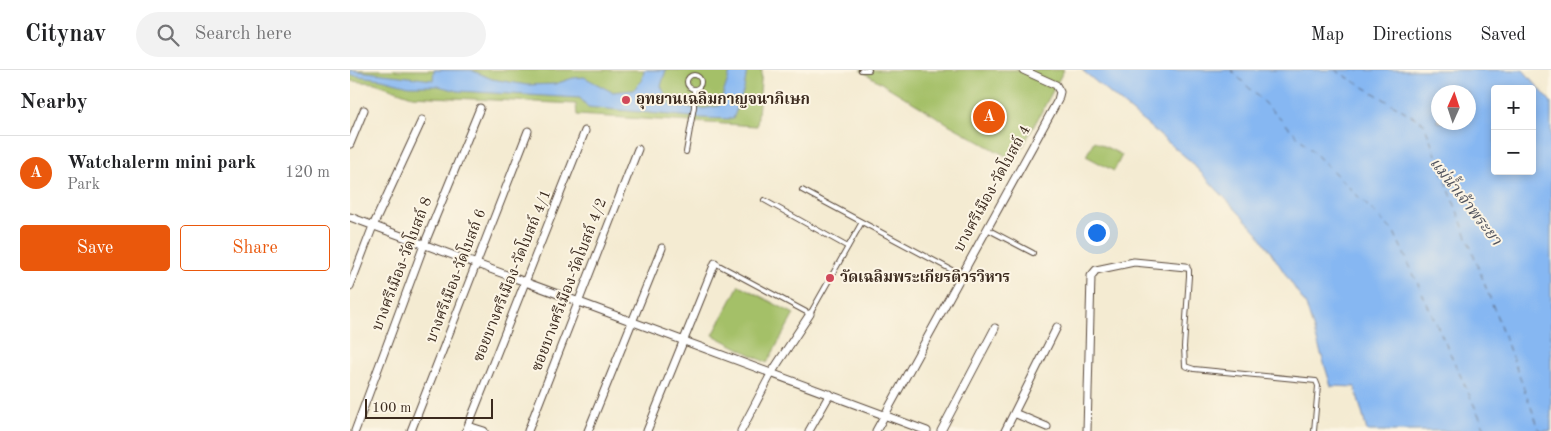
<!DOCTYPE html>
<meta charset="utf-8">
<style>
:root{--surface:#fff;--page:#f2f2f2;--text:#202124;--muted:#757577;--line:#e0e0e0;--accent:#ea580c}
body{margin:0;font-family:"Old Standard TT","Noto Serif Thai",serif;background:var(--page);color:var(--text)}
.controls{position:absolute;right:15px;top:15px;display:grid;overflow:hidden;border-radius:5px;box-shadow:0 2px 8px #0003}
.controls button{width:45px;height:45px;display:grid;place-items:center;padding:0;border:0;border-bottom:1px solid var(--line);background:var(--surface);color:var(--text);font:25px sans-serif}
.compass{position:absolute;left:1081px;top:15px;width:45px;height:45px;border-radius:50%;background:var(--surface);box-shadow:0 2px 8px #0003;rotate:3deg}
.scale{position:absolute;left:15px;bottom:12px;width:128px;box-sizing:border-box;padding-left:5px;border:2px solid #3b2a1e;border-top:0;font-size:14px;line-height:18px;white-space:nowrap;color:#3b2a1e;-webkit-text-stroke:4px #fcf5e5;paint-order:stroke}
.you{position:absolute;left:746px;top:162px;width:18px;height:18px;margin:-12px;border:4px solid #fff;border-radius:50%;background:#1a73e8;box-shadow:0 0 0 8px #1a73e833}
.badge{display:grid;place-items:center;width:32px;height:32px;border-radius:50%;background:var(--accent);color:#fff;font-size:16px;font-weight:700}
.pin{position:absolute;translate:-50% -50%;border:2px solid #fff;box-shadow:0 1px 5px #0006}
.list{margin:0;padding:0;list-style:none}
h2{display:flex;justify-content:space-between;align-items:center;height:65px;margin:0;padding:0 20px;font-size:21px}
h2 small{font-size:16px;font-weight:400;color:var(--muted)}
.list li{display:grid;grid-template-columns:32px 1fr auto;gap:15px;align-items:center;box-sizing:border-box;height:75px;padding:0 20px;border-top:1px solid var(--line)}
.list b{display:block;font-size:19px;white-space:nowrap}
.list p{margin:0;font-size:16px;white-space:nowrap;color:var(--muted)}
.list em{font-size:16px;font-style:normal;color:var(--muted)}
.actions{display:flex;gap:10px;padding:15px 20px}
.actions a{flex:1;padding:11px 0;border:1px solid var(--accent);border-radius:5px;text-align:center;font-size:18px;color:var(--accent)}
.actions .main{background:var(--accent);color:#fff}
.icon{flex:none;width:28px;height:28px;fill:none;stroke:currentColor;stroke-width:2;stroke-linecap:round;stroke-linejoin:round}
.map{position:relative;flex:none;width:1201px;height:361px;overflow:hidden}
header{display:flex;align-items:center;gap:30px;box-sizing:border-box;height:70px;padding:0 25px;background:var(--surface);border-bottom:1px solid var(--line)}
header strong{font-size:24px}
nav{display:flex;gap:28px;margin-inline-start:auto;font-size:18px}
.search{width:350px;height:45px;background:var(--page);display:flex;align-items:center;gap:12px;box-sizing:border-box;padding:0 18px;border-radius:28px;color:var(--muted);font-size:19px}
main{display:flex}
aside{flex:1;background:var(--surface)}
.map>svg:first-child{display:block}
.green{fill:#a4c067;stroke:#707542}
.water{fill:#86b7f2;stroke:#607088;fill-rule:evenodd}
.lines{fill:none;stroke-linecap:round;stroke-linejoin:round}
.ferry{stroke:#52545e;stroke-width:1;stroke-dasharray:6 5;stroke-linecap:butt}
.lane-casing{stroke:#574739;stroke-width:6}
.street-casing{stroke:#574739;stroke-width:9}
.lane{stroke:#fff;stroke-width:4}
.street{stroke:#fff;stroke-width:7}
.poi-dot{fill:#d1495b;stroke:#fcf5e5;stroke-width:2}
.labels{text-anchor:middle;dominant-baseline:central;stroke-width:4;stroke-linejoin:round;paint-order:stroke}
.poi-label{font-size:15px;font-weight:bold;fill:#3b2a1e;stroke:#fcf5e5;text-anchor:start}
.street-label{font-size:15px;fill:#3b2a1e;stroke:#fcf5e5}
.water-label{font-size:16px;font-style:italic;fill:#52545e;stroke:#fcf5e5}
</style>
<header>
<strong>Citynav</strong>
<div class="search"><svg class="icon" aria-label="search" viewBox="0 0 24 24"><circle cx="10" cy="10" r="6"/><path d="M15 15l6 6"/></svg>Search here</div>
<nav><a>Map</a><a>Directions</a><a>Saved</a></nav>
</header>
<main>
<aside>
<h2>Nearby<small></small></h2>
<ul class="list">
<li><span class="badge">A</span><div><b>Watchalerm mini park</b><p>Park</p></div><em>120 m</em></li>
</ul>
<div class="actions"><a class="main">Save</a><a>Share</a></div>
</aside>
<div class="map">
<svg width="1201" height="361" viewBox="0 0 1201 361">
<rect width="100%" height="100%" fill="#fcf5e5"/>
<filter id="ink" filterUnits="userSpaceOnUse"><feTurbulence type="fractalNoise" baseFrequency=".02" numOctaves="2"/><feDisplacementMap in="SourceGraphic" scale="10" xChannelSelector="R" yChannelSelector="G"/><feConvolveMatrix kernelMatrix="1 2 1 2 8 2 1 2 1" color-interpolation-filters="sRGB"/></filter>
<filter id="wash" filterUnits="userSpaceOnUse"><feTurbulence type="fractalNoise" baseFrequency=".0096" numOctaves="4" result="noise"/><feDisplacementMap in="SourceGraphic" scale="20" xChannelSelector="R" yChannelSelector="G"/><feGaussianBlur stdDeviation="1.12" result="paint"/><feColorMatrix in="noise" values="0 0 0 0 0 0 0 0 0 0 0 0 0 0 0 0 0 1.4 0 .05"/><feComposite in="paint" operator="in"/></filter>
<g filter="url(#wash)">
<rect width="100%" height="100%" fill="#f4ebd2"/>
<path class="green" d="M0,0h412l-5,56 -180,-11 -1,-11 -164,-8 -37,-13 -25,-2z
M510,0h204l-49,91 -65,-36z
M744,71l28,14 -8,16 -28,-15z
M389,215l55,29 -27,49 -54,-28z"/>
<path class="water" d="M0,0l83,10 1,-10h37l21,9 35,6 28,-1 18,-6 11,-1 28,15 21,-2 9,-9 2,-11h22l-5,16 10,20 30,3 18,-3 12,-36h16l-3,19 -11,30 -31,-1 -114,-11 -8,-9 -122,-7 -20,-5h-29l-27,-7 -32,-4z
M732,0h441l28,32v329h-184l-12,-44 -24,-1 -25,-81 -48,-72 -70,-74zM1145,19h37v82h-37zM1088,22h30v30h-30z"/>
<g class="lines">
<path class="ferry" d="M881,0l163,162 92,199
M985,0l89,53 116,308"/>
</g>
</g>
<g filter="url(#ink)">
<g class="lines">
<defs>
<path id="lane" d="M511,0h8
M337 12a7 7 0 1 1 14 0a7 7 0 1 1-14 0Z
M336,82l8,-45v-18
M452,120l159,85
M414,130l84,47
M637,159l46,24
M365,193l95,51 52,-92
M836,197l3,3v6l-5,71 1,19 9,3 122,12 2,5 -4,45"/>
<path id="street" d="M0,74l14,-34
M0,147l577,214
M0,216l23,-60 49,-106
M664,343l33,14
M118,356l16,5
M5,361l69,-186 56,-137
M61,361l117,-300
M116,361l119,-300
M178,361l110,-282
M238,361l74,-183
M297,361l68,-168
M391,361l31,-59 38,-58
M459,361l21,-37
M526,361l182,-331 2,-8 -4,-7 -33,-15
M591,361l54,-103
M655,361l52,-104
M737,361l4,-155 5,-6 38,-8 52,5"/>
</defs>
<use href="#lane" class="lane-casing"/>
<use href="#street" class="street-casing"/>
<use href="#lane" class="lane"/>
<use href="#street" class="street"/>
</g>
</g>
<g class="poi-dot">
<circle cx="276" cy="30" r="5"/>
<circle cx="480" cy="208" r="5"/>
</g>
<g class="labels">
<g class="poi-label">
<text x="286" y="30">อุทยานเฉลิมกาญจนาภิเษก</text>
<text x="490" y="208">วัดเฉลิมพระเกียรติวรวิหาร</text>
</g>
<g class="street-label">
<text transform="translate(643 119) rotate(-61)">บางศรีเมือง-วัดโบสถ์ 4</text>
<text transform="translate(53 194) rotate(-69)">บางศรีเมือง-วัดโบสถ์ 8</text>
<text transform="translate(107 206) rotate(-69)">บางศรีเมือง-วัดโบสถ์ 6</text>
<text transform="translate(163 206) rotate(-68)">ซอยบางศรีเมือง-วัดโบสถ์ 4/1</text>
<text transform="translate(220 215) rotate(-69)">ซอยบางศรีเมือง-วัดโบสถ์ 4/2</text>
</g>
<g class="water-label">
<text transform="translate(1115 132) rotate(52)">แม่น้ำเจ้าพระยา</text>
</g>
</g>
</svg>
<div class="controls">
<button>+</button>
<button>−</button>
</div>
<svg class="compass" viewBox="-18 -18 36 36"><path d="M0-13l5 13h-10z" fill="#e53935"/><path d="M0 13l5-13h-10z" fill="#757577"/></svg>
<div class="scale">100 m</div>
<div class="you"></div>
<div class="pin badge" style="left:639px;top:47px">A</div>
</div>
</main>
